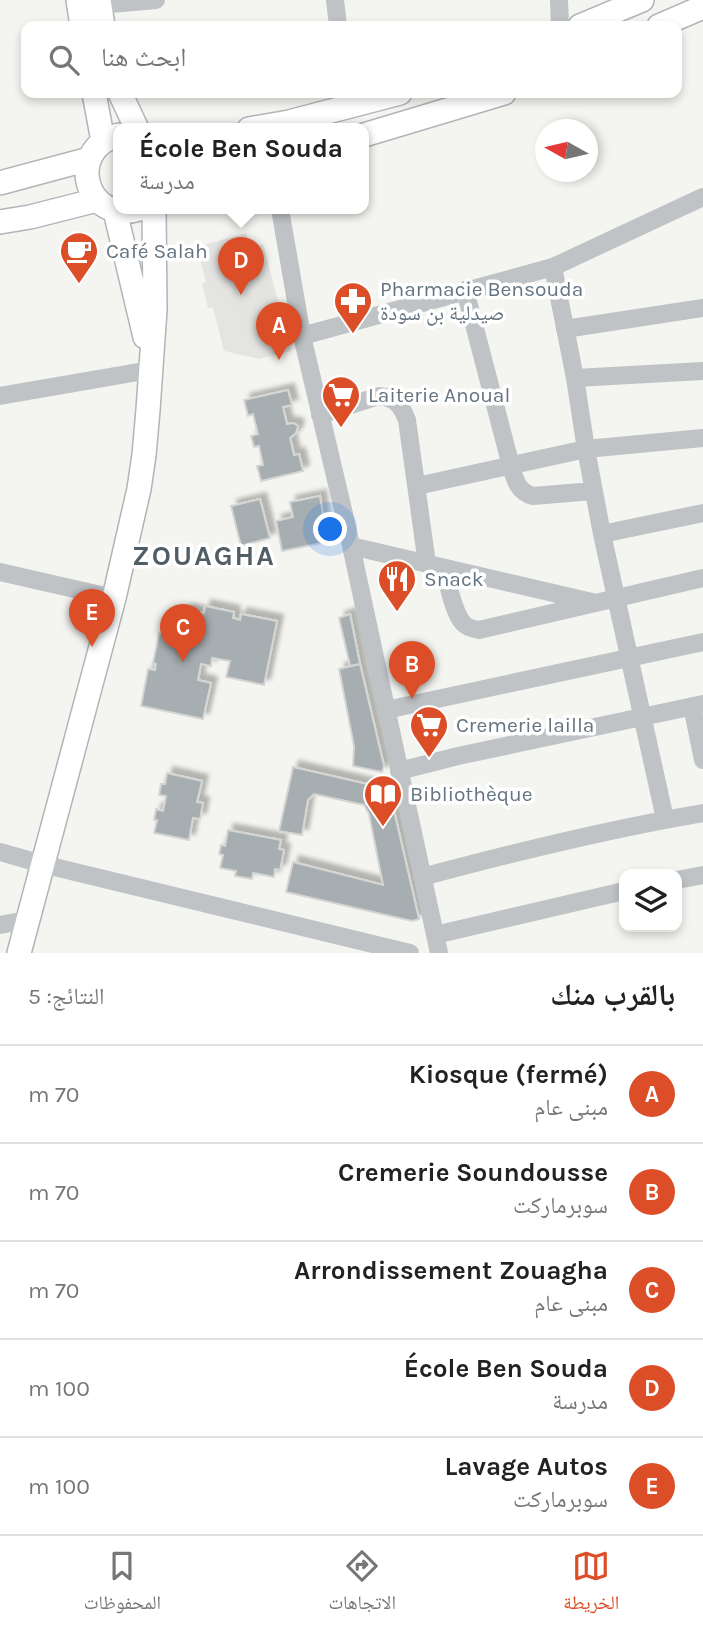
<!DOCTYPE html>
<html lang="ar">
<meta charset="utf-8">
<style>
:root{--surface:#fff;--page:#f2f2f2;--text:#222;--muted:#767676;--line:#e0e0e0;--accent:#dc4e27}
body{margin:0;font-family:Karla,"Noto Naskh Arabic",sans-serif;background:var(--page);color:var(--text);direction:rtl}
.controls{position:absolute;right:21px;bottom:21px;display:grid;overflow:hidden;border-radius:14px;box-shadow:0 4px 10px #0003}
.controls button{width:63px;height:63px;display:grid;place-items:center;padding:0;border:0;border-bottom:2px solid var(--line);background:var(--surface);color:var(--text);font:35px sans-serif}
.compass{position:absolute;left:535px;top:119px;width:63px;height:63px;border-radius:50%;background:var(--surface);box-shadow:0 4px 10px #0003;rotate:278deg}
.you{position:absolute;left:331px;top:530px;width:24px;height:24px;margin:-18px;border:5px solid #fff;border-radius:50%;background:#1a73e8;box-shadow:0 0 0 10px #1a73e833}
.badge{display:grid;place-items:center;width:46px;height:46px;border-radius:50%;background:var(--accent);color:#fff;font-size:23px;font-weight:700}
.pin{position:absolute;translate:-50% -58px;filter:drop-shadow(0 2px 4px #0008)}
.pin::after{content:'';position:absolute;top:37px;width:24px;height:21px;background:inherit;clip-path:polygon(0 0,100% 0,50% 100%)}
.popup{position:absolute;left:113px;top:123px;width:256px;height:91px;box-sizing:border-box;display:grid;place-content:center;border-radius:14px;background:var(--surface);filter:drop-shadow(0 2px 5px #0005);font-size:23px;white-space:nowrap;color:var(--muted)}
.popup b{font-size:26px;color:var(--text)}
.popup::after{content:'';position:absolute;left:50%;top:100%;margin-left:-14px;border:14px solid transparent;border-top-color:var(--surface)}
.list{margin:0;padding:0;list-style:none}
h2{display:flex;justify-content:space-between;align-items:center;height:91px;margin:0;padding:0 28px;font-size:30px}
h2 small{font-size:23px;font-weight:400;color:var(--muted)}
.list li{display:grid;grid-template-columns:46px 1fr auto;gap:21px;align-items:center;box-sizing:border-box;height:98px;padding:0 28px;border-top:2px solid var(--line)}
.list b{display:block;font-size:26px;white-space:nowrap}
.list p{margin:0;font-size:23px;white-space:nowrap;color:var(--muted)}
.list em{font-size:23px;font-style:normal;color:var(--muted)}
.icon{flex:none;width:38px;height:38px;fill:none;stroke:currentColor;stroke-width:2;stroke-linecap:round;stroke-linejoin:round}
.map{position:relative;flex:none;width:703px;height:953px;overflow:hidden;direction:ltr}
.search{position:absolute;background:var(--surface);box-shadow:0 4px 10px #0003;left:21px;right:21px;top:21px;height:77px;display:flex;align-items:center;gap:18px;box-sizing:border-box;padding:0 24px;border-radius:14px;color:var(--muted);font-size:26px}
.sheet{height:581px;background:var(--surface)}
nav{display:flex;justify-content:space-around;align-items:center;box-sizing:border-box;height:98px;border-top:2px solid var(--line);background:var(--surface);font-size:19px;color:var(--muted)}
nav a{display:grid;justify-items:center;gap:4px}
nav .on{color:var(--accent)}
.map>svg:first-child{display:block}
.built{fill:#e4e5e3}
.building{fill:#a6aeb2;stroke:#d5d5d3;stroke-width:2;filter:url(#shadow)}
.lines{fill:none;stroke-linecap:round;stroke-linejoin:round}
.major-casing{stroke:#b0b5b8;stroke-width:26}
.minor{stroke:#bfc3c6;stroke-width:18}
.major{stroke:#fff;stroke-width:23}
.labels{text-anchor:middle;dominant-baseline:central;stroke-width:7;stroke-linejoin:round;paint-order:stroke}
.poi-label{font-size:21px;fill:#647480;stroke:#fff;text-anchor:start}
.district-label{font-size:28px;font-weight:bold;letter-spacing:2px;fill:#515d65;stroke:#fff}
</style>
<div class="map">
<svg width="703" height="953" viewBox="0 0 703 953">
<defs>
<filter id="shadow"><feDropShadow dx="6" dy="-6" stdDeviation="2" flood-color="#0004"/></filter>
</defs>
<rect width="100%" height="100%" fill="#f4f4f0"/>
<path class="built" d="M246,233l4,14 13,-3 28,107 -32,8 -35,-8 -11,-43h-5l-6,-25 4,-1 -9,-35z"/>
<path class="building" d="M288,390l4,15 -9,2 4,17 6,-1 5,3 -2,7 -6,5 4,17 5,-1 4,17 -42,10 -4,-15 6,-1 -4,-19 -5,1 -3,-11 7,-2 -5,-20 -5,2 -4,-16z
M320,496l4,27 -6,1 4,19 -40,8 -6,-30 17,-4 -3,-15z
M260,499l10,39 -29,8 -10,-40z
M205,606l29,6 -1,6 7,2 1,-6 36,7 -13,64 -38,-8 4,-16 -18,-3 -1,8 -10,-2 -3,16 13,3 -8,36 -62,-13 7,-37 7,1 1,-6 -3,-1 6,-30 9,2 2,-14 17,-11 17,3z
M350,614l10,50 -10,2 -11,-48z
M360,664l24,102 -2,6 -29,-6 1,-20 -15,-77z
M293,767l96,22 30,130 -7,2 -126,-29 7,-30 90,23 -14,-71 -5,-9 -50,-11 -6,6 -6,35 -23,-4z
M167,773l35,8 -5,21 6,1 -3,16 -7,-1 -4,22 -35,-7 3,-13h-3l2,-11 7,2 3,-15 -7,-1 2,-11h4z
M228,830l53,10 -2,9 5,1 -4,20 -5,-1 -1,8 -21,-4 -1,6 -17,-3 1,-5 -16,-3 3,-13 -4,-1 2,-9 4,1z"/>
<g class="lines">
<defs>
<path id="major" d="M78,0l4,26
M99,0l4,26
M580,26l62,-26
M659,26l44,-19
M94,93l9,48
M120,93l17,36
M249,129l40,-7 111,-29
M119,135c-55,14 -33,91 20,74
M364,135l140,-42
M0,183l89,-24
M115,211l30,126
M0,222l30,-5 67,-17
M19,953l95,-355 25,-109 5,-34 4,-45 7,-100 -1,-101"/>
</defs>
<use href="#major" class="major-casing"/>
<path class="minor" d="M335,0l3,26
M559,0l1,26
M99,5l57,-5
M280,209l22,127 43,182 94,435
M553,267l22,111 11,71 16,85 63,285
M465,290l46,176c4,14 7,26 22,30l60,-5
M565,329l138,-21
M302,336l251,-69 150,-70
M575,378l128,-7
M0,396l150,-26
M320,415l59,-19c17,2 22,9 28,24l20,144
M417,486l169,-37 117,-11
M602,534l101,-21
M351,546l241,56
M444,568c4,15 9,44 19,55 4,5 11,6 16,7l224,-52
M0,572l114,26
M692,706l11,54
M386,710l317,-68
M399,771l59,-15 245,-52
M0,852l42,12 368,89
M422,877c93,-25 186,-48 281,-64
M677,880l26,-5
M0,925l27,-5
M435,935l189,-44"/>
<use href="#major" class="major"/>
</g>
<defs>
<symbol id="cafe-pin" viewBox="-11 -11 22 30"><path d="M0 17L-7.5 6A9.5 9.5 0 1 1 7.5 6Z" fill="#dc4e27" stroke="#fff"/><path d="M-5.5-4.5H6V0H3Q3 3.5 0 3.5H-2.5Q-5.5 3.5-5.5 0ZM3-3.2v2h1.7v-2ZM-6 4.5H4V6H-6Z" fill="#fff"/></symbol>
<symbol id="pharmacy-pin" viewBox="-11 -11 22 30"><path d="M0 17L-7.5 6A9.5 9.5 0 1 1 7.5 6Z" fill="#dc4e27" stroke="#fff"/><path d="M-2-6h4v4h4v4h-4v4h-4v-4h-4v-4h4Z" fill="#fff"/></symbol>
<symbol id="supermarket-pin" viewBox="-11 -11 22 30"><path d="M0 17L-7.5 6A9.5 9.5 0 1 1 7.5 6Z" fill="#dc4e27" stroke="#fff"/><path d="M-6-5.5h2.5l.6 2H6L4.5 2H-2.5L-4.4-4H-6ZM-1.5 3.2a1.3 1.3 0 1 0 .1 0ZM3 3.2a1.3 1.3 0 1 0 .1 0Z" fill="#fff"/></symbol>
<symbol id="restaurant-pin" viewBox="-11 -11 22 30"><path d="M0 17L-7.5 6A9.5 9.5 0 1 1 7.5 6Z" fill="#dc4e27" stroke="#fff"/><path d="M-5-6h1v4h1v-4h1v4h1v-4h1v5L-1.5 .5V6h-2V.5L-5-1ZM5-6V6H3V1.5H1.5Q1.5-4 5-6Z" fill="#fff"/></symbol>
<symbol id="library-pin" viewBox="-11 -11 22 30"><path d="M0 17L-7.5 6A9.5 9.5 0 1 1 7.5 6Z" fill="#dc4e27" stroke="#fff"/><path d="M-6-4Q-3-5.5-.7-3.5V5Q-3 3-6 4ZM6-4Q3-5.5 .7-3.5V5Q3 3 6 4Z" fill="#fff"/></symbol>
</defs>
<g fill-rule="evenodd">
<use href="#cafe-pin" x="57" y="229" width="44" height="60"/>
<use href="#pharmacy-pin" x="331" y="279" width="44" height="60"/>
<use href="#supermarket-pin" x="319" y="373" width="44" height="60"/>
<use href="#restaurant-pin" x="375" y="557" width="44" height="60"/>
<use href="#supermarket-pin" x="407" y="703" width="44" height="60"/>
<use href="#library-pin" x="361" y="772" width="44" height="60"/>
</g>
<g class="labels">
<g class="poi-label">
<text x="106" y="251">Café Salah</text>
<text x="380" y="289">Pharmacie Bensouda<tspan x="380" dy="24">صيدلية بن سودة</tspan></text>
<text x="368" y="395">Laiterie Anoual</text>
<text x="424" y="579">Snack</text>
<text x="456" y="725">Cremerie lailla</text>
<text x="410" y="794">Bibliothèque</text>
</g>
<g class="district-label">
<text x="204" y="555">ZOUAGHA</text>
</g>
</g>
</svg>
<div class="controls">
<button><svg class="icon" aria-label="layers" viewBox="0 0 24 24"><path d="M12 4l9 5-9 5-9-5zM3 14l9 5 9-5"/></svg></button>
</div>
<svg class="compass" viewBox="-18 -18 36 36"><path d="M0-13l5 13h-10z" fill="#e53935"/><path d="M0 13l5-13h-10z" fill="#767676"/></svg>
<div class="you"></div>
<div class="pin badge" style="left:279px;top:360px">A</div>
<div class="pin badge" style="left:412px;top:699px">B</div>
<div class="pin badge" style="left:183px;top:662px">C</div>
<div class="pin badge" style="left:241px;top:295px">D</div>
<div class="popup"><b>École Ben Souda</b>مدرسة</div>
<div class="pin badge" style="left:92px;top:647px">E</div>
<div class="search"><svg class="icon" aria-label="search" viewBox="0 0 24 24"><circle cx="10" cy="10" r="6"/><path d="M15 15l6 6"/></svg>ابحث هنا</div>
</div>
<section class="sheet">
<h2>بالقرب منك<small>النتائج: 5</small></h2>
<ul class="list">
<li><span class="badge">A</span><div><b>Kiosque (fermé)</b><p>مبنى عام</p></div><em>70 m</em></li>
<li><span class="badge">B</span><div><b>Cremerie Soundousse</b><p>سوبرماركت</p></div><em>70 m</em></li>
<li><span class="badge">C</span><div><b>Arrondissement Zouagha</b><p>مبنى عام</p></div><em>70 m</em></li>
<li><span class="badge">D</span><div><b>École Ben Souda</b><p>مدرسة</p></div><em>100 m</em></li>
<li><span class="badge">E</span><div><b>Lavage Autos</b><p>سوبرماركت</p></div><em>100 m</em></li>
</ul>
</section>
<nav>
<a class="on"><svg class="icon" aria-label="map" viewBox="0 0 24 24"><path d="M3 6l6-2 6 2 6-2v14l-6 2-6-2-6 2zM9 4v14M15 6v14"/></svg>الخريطة</a>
<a><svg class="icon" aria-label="directions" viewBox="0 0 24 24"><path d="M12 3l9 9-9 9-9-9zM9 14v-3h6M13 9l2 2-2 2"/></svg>الاتجاهات</a>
<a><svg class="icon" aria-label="saved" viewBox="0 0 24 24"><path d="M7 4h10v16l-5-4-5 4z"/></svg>المحفوظات</a>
</nav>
